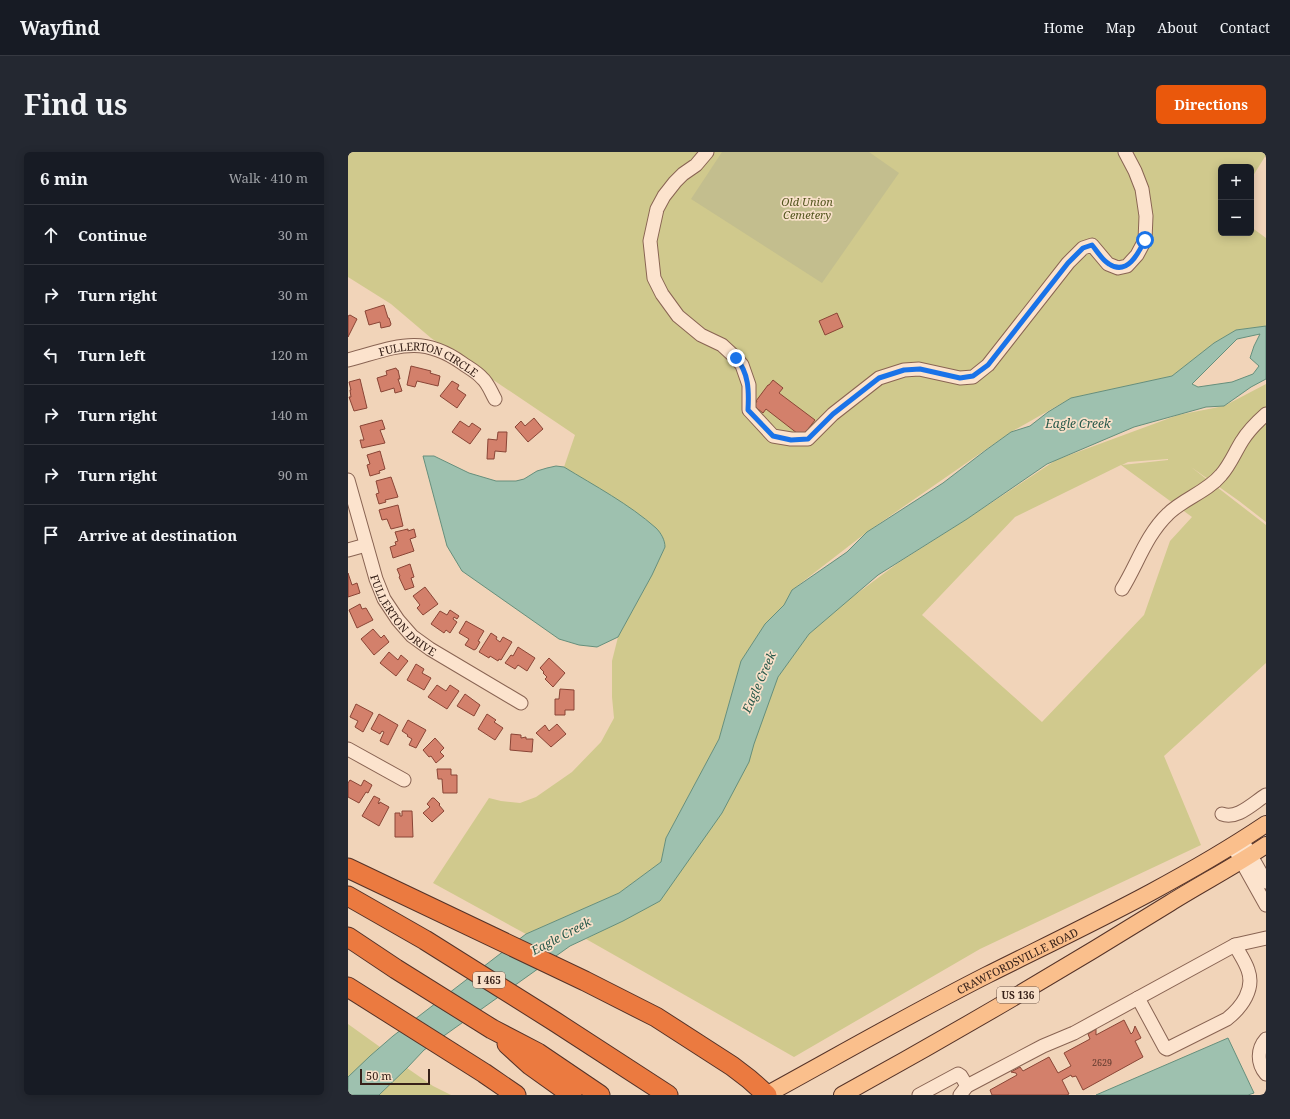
<!DOCTYPE html>
<meta charset="utf-8">
<style>
:root{--surface:#171b24;--page:#242831;--text:#f1f3f6;--muted:#9ea1a6;--line:#363941;--accent:#ea580c}
body{margin:0;font-family:"Noto Serif",serif;background:var(--page);color:var(--text)}
.controls{position:absolute;right:12px;top:12px;display:grid;overflow:hidden;border-radius:6px;box-shadow:0 2px 10px #0003}
.controls button{width:36px;height:36px;display:grid;place-items:center;padding:0;border:0;border-bottom:1px solid var(--line);background:var(--surface);color:var(--text);font:20px sans-serif}
.scale{position:absolute;left:12px;bottom:10px;width:70px;box-sizing:border-box;padding-left:4px;border:2px solid #372119;border-top:0;font-size:11px;line-height:14px;white-space:nowrap;color:#372119;-webkit-text-stroke:3px #f8e0c9;paint-order:stroke}
.stop{position:absolute;width:12px;height:12px;margin:-9px;border:3px solid #1a73e8;border-radius:50%;background:#fff}
.stop.end{background:#1a73e8;border-color:#fff;box-shadow:0 1px 4px #0008}
.list{margin:0;padding:0;list-style:none}
h2{display:flex;justify-content:space-between;align-items:center;height:52px;margin:0;padding:0 16px;font-size:17px}
h2 small{font-size:13px;font-weight:400;color:var(--muted)}
.list li{display:grid;grid-template-columns:26px 1fr auto;gap:12px;align-items:center;box-sizing:border-box;height:60px;padding:0 16px;border-top:1px solid var(--line)}
.list b{display:block;font-size:15px;white-space:nowrap}
.list em{font-size:13px;font-style:normal;color:var(--muted)}
.icon{flex:none;width:22px;height:22px;fill:none;stroke:currentColor;stroke-width:2;stroke-linecap:round;stroke-linejoin:round}
.map{position:relative;flex:none;width:918px;height:943px;overflow:hidden;border-radius:6px}
header{display:flex;align-items:center;gap:24px;box-sizing:border-box;height:56px;padding:0 20px;background:var(--surface);border-bottom:1px solid var(--line)}
header strong{font-size:19px}
nav{display:flex;gap:22px;margin-inline-start:auto;font-size:14px}
.intro{display:flex;align-items:center;justify-content:space-between;box-sizing:border-box;height:96px;padding:0 24px}
h1{margin:0;font-size:28px}
.button{padding:10px 18px;border-radius:6px;background:var(--accent);color:#fff;font-size:14px;font-weight:700}
main{display:flex;gap:24px;padding:0 24px}
aside{flex:1;background:var(--surface);border-radius:6px;box-shadow:0 2px 10px #0003}
.map>svg:first-child{display:block}
.green{fill:#d0c98d;fill-rule:evenodd}
.cemetery{fill:#c3be8e}
.water{fill:#9ec1af;stroke:#668f7c;fill-rule:evenodd}
.building{fill:#d3806b;stroke:#8a4536}
.lines{fill:none;stroke-linecap:round;stroke-linejoin:round}
.minor-casing{stroke:#896453;stroke-width:15}
.major-casing{stroke:#563328;stroke-width:18}
.highway-casing{stroke:#563328;stroke-width:21}
.minor{stroke:#fce3cd;stroke-width:13}
.major{stroke:#fabf8c;stroke-width:16}
.highway{stroke:#eb7a40;stroke-width:19}
.route{stroke:#1a73e8;stroke-width:5}
.labels{text-anchor:middle;dominant-baseline:central;stroke-width:3.5;stroke-linejoin:round;paint-order:stroke}
.number-label{font-size:9px;fill:#5e392e}
.shield{fill:#f8e0c9;stroke:#715a4e;stroke-width:1}
.shield-label{font-size:10px;font-weight:bold;fill:#372119}
.park-label{font-size:11px;font-style:italic;fill:#53551e;stroke:#f8e0c9}
.street-label{font-size:11px;fill:#372119;stroke:#f8e0c9}
.water-label{font-size:12px;font-style:italic;fill:#27584a;stroke:#f8e0c9}
</style>
<header>
<strong>Wayfind</strong>
<nav><a>Home</a><a>Map</a><a>About</a><a>Contact</a></nav>
</header>
<div class="intro"><h1>Find us</h1><a class="button">Directions</a></div>
<main>
<aside>
<h2>6 min<small>Walk · 410 m</small></h2>
<ul class="list">
<li><svg class="icon" aria-label="ahead" viewBox="0 0 24 24"><path d="M12 20V5M6 11l6-6 6 6"/></svg><div><b>Continue</b></div><em>30 m</em></li>
<li><svg class="icon" aria-label="right" viewBox="0 0 24 24"><path d="M7 20v-9h11M14 6l5 5-5 5"/></svg><div><b>Turn right</b></div><em>30 m</em></li>
<li><svg class="icon" aria-label="left" viewBox="0 0 24 24"><path d="M17 20v-9H6M10 6l-5 5 5 5"/></svg><div><b>Turn left</b></div><em>120 m</em></li>
<li><svg class="icon" aria-label="right" viewBox="0 0 24 24"><path d="M7 20v-9h11M14 6l5 5-5 5"/></svg><div><b>Turn right</b></div><em>140 m</em></li>
<li><svg class="icon" aria-label="right" viewBox="0 0 24 24"><path d="M7 20v-9h11M14 6l5 5-5 5"/></svg><div><b>Turn right</b></div><em>90 m</em></li>
<li><svg class="icon" aria-label="arrive" viewBox="0 0 24 24"><path d="M6 21V4h12l-3 4 3 4H6"/></svg><div><b>Arrive at destination</b></div></li>
</ul>
</aside>
<div class="map">
<svg width="918" height="943" viewBox="0 0 918 943">
<rect width="100%" height="100%" fill="#f1d4b9"/>
<path class="green" d="M0,0h918v3l-15,24v-12h-30v66h30v-6l15,11v88l-30,4 -22,13 -42,33 -101,22 -60,34 -144,100 -75,58 -8,15 -19,19 -24,37 -22,78 -53,99 -5,24 -42,31 -93,41 -93,-51 56,-85 12,3 19,2 16,-6 36,-25 29,-30 13,-24 -2,-21v-36l6,-24 34,-62 13,-28 -37,-40 -64,-40 11,-32 -144,-97 -40,-34 -43,-27z
M918,232v138l-27,-21 -48,-34 75,58v138l-102,93 37,89 -221,104 -186,108 -208,-118 74,-38 118,-224 31,-43 42,-36 47,-35 69,-44 89,-59 122,-45 46,-9zM820,307v1l-46,5 6,-3zM773,313l71,52 -22,24 -26,74 -102,107 -120,-107 93,-98z
M0,872l32,23 -32,31z
M59,916l26,18 18,9h-72z"/>
<path class="cemetery" d="M374,0h147l30,21 -77,110 -131,-84z"/>
<path class="water" d="M918,174v53l-15,8 -27,19 -18,1 -72,20 -87,37 -80,55 -89,56 -69,59 -31,43 -24,67 -5,18 -27,51 -62,88 -37,20 -53,25 -146,104 -17,18 -28,27h-31v-18l22,-21 23,-20 133,-102 93,-41 42,-31 5,-24 53,-99 22,-78 24,-37 19,-19 8,-15 55,-38 20,-20 76,-49 43,-33 25,-18 19,-6 18,-14 23,-14 101,-22 42,-33 22,-13zM912,182l-6,12 -4,12 9,8 -6,8 -21,8 -34,5 -6,-3 45,-45z
M75,304h11l35,17 27,8h20l8,-2 13,-8 10,-3 9,-2 8,1c31,19 65,37 92,61 5,5 9,12 9,19l-13,28 -34,62 -21,10 -18,-2 -20,-6 -97,-68 -15,-25z
M880,886l26,55 -6,2h-152z"/>
<path class="building" d="M36,153l4,13h1l2,6 -1,2 -9,2 -1,-6 -11,3 -4,-14z
M489,161l6,14 -18,8 -6,-14z
M2,163l7,4 -9,18v-21z
M63,214l20,5 -1,2 10,3 -2,10 -21,-5 -2,6 -8,-2z
M48,216l1,2h1l2,9h-2l4,12 -7,2 -1,-5 -13,4 -4,-14 10,-3 -1,-4z
M12,227l7,29 -13,3 -5,-14h2l-1,-7h1l-2,-8z
M425,228l10,8 -4,5 36,27 -13,17 -36,-28 -3,4 -9,-7 3,-5h-1l12,-16h1z
M104,229l7,4 -2,4 9,6 -9,13 -17,-12z
M186,266l9,11 -15,13 -13,-15 6,-6 4,5z
M34,268l3,9 -5,1 5,13 -23,5 -2,-8h4l-4,-14z
M112,269l9,6 3,-4 9,6 -11,15 -18,-12z
M150,280h9l-1,20 -11,-1 -1,8h-7l1,-20 9,1z
M32,299l5,18 -6,2 1,2 -10,3 -3,-11 3,-1 -3,-9z
M43,325l7,20 -13,3 1,2 -7,2 -3,-10 3,-1 -3,-12z
M50,353l5,21 -12,3 -4,-10 -5,1 -3,-10z
M60,377v2l6,-2 2,8 -6,2 4,12 -21,7 -3,-11 6,-2 -1,-3 3,-1 -3,-9z
M62,412l4,13 -3,1 3,9 -9,3 -6,-13 1,-1 -3,-7z
M0,421l4,12 5,-2 3,10 -12,4z
M77,435l13,17 -15,11 -6,-7 3,-3 -7,-9z
M12,452l2,5 4,-1 7,12 -16,8 -8,-18z
M102,458l9,6 -2,3 -3,-2 -1,2 4,3 -7,11 -4,-3 -2,3 -13,-9 9,-13 7,4z
M118,469l18,10 -6,10 2,1 -4,7 -2,1 -9,-5 4,-6 -10,-6z
M25,477l8,9 3,-3 5,7 -15,13 -13,-16z
M143,481l6,4 -1,2 4,3 3,-5 9,5 -11,18 -2,-1 -1,2 -8,-5 -1,2 -10,-6z
M170,495l17,11 -8,13 -9,-6 -3,4 -10,-6 6,-8 2,1z
M41,500l9,8 3,-5 7,6 -12,15 -16,-13z
M201,506l16,15 -12,14 -8,-8 2,-2 -4,-4 1,-1 -4,-4z
M68,512l8,5 -2,4 9,5 -7,12 -17,-10z
M89,533l9,6 4,-6 9,6 -12,18 -19,-12z
M212,537l14,1v20h-9v5h-10v-16h4z
M117,542l15,11 -6,11 -17,-10z
M8,552l17,9 -10,19 -8,-5 3,-6 -8,-4z
M31,562l19,11 -10,20 -8,-4 4,-9 -2,-1 -2,3 -9,-5z
M139,562l9,6 -2,2 9,6 -8,12 -17,-11z
M60,568l18,10 -10,18 -7,-3 3,-6 -5,-3 1,-1 -6,-4z
M209,572l9,10 -15,13 -15,-14 9,-8 4,6z
M163,582l10,1v3l5,-1v2h7l-1,13 -22,-2z
M87,586l9,10 -4,4 4,4 -8,7 -5,-7 -2,1 -6,-7z
M89,617h14v6h6v18h-14l-1,-14h-4z
M2,628l11,6 3,-6 8,5 -4,8 -2,-1 -7,11 -11,-6v-14z
M26,644l6,3 -2,4 1,1 1,-2 9,5 -10,19 -17,-10z
M84,646h2l6,6 -1,1 5,6 -12,11 -9,-9 7,-6 -3,-3z
M54,659h10l1,26h-18v-24h5v3h2z
M776,868l7,14 2,-2 2,-6 6,12 -6,3 8,16 -60,33 -7,-14 -4,1 -1,-2 -9,5 7,14 -2,1h-75l-2,-5 27,-15 -1,-2 -5,-1 9,-5 3,4 26,-14 9,16 13,-7 -7,-13 26,-14 -2,-5 8,-5v6z"/>
<g class="lines">
<defs>
<g id="minor">
<path d="M359,0l-11,13 -13,9 -8,8 -11,14 -7,13 -7,32 4,37 8,16 16,22 23,19 21,10 14,13 6,7 7,20v25l24,26 18,3h17l25,-25 46,-36 25,-8 15,-1 41,9 13,-1 15,-12 80,-102 15,-15 9,-3 16,19 10,4 9,-2 10,-11 8,-15 1,-24 -4,-27 -7,-18 -10,-19"/>
<path id="s1" d="M0,208c46,-12 72,-27 114,3 7,5 15,9 20,15 6,5 9,14 13,21"/>
<path id="s2" d="M0,328l28,99 8,20 14,21 14,16 18,13 91,54"/>
<path d="M0,398l18,-5"/>
<path d="M774,437c15,-24 24,-54 46,-75 15,-15 39,-22 53,-39 9,-10 14,-23 21,-34 6,-10 15,-19 24,-27"/>
<path d="M0,597l56,31"/>
<path d="M874,662c15,6 31,-11 44,-19"/>
<path d="M894,688l24,42"/>
<path d="M885,694l33,59"/>
<path d="M790,846l27,50 2,1 60,-30c15,-12 28,-30 21,-49 -3,-9 -9,-17 -13,-25"/>
<path d="M918,887c-9,10 -9,24 0,35"/>
<path d="M571,943l39,-21 3,2 6,10"/>
<path d="M612,943l7,-9 76,-40 31,-13 161,-88 31,-7"/>
</g>
<g id="major">
<path id="s3" d="M418,943c73,-40 146,-82 221,-120 94,-47 191,-92 279,-151"/>
<path d="M494,943c111,-61 220,-125 328,-192 32,-20 65,-37 96,-58"/>
</g>
<path id="highway" d="M0,716l237,113 71,36 76,49 17,13 18,16
M0,744l77,44 129,81 114,74
M0,785l48,32 96,60 46,24 62,42
M0,835l136,86 32,22
M159,892l23,21 42,30"/>
</defs>
<use href="#minor" class="minor-casing"/>
<use href="#major" class="major-casing"/>
<use href="#highway" class="highway-casing"/>
<use href="#minor" class="minor"/>
<use href="#major" class="major"/>
<use href="#highway" class="highway"/>
</g>
<g class="lines">
<path class="route" d="M388,206c13,15 13,33 12,52l25,26 18,4 17,-1 25,-25 46,-36 25,-8 16,-1 40,9 13,-2 15,-11 80,-102 15,-15 9,-3c5,6 10,15 17,19 18,12 29,-10 36,-24"/>
</g>
<g class="labels">
<g class="number-label">
<text x="754" y="910">2629</text>
</g>
<g class="shield">
<rect x="125" y="820" width="32" height="16" rx="3"/>
<rect x="649" y="835" width="42" height="16" rx="3"/>
</g>
<g class="shield-label">
<text x="141" y="828">I 465</text>
<text x="670" y="843">US 136</text>
</g>
<g class="park-label">
<text x="459" y="49">Old Union<tspan x="459" dy="13">Cemetery</tspan></text>
</g>
<g class="street-label">
<text stroke="none"><textPath href="#s1" startOffset="85">FULLERTON CIRCLE</textPath></text>
<text stroke="none"><textPath href="#s2" startOffset="149">FULLERTON DRIVE</textPath></text>
<text stroke="none"><textPath href="#s3" startOffset="285">CRAWFORDSVILLE ROAD</textPath></text>
</g>
<g class="water-label">
<text x="730" y="271">Eagle Creek</text>
<text transform="translate(411 530) rotate(-66)">Eagle Creek</text>
<text transform="translate(213 784) rotate(-28)">Eagle Creek</text>
</g>
</g>
</svg>
<div class="controls">
<button>+</button>
<button>−</button>
</div>
<div class="scale">50 m</div>
<div class="stop" style="left:797px;top:88px"></div>
<div class="stop end" style="left:388px;top:206px"></div>
</div>
</main>
